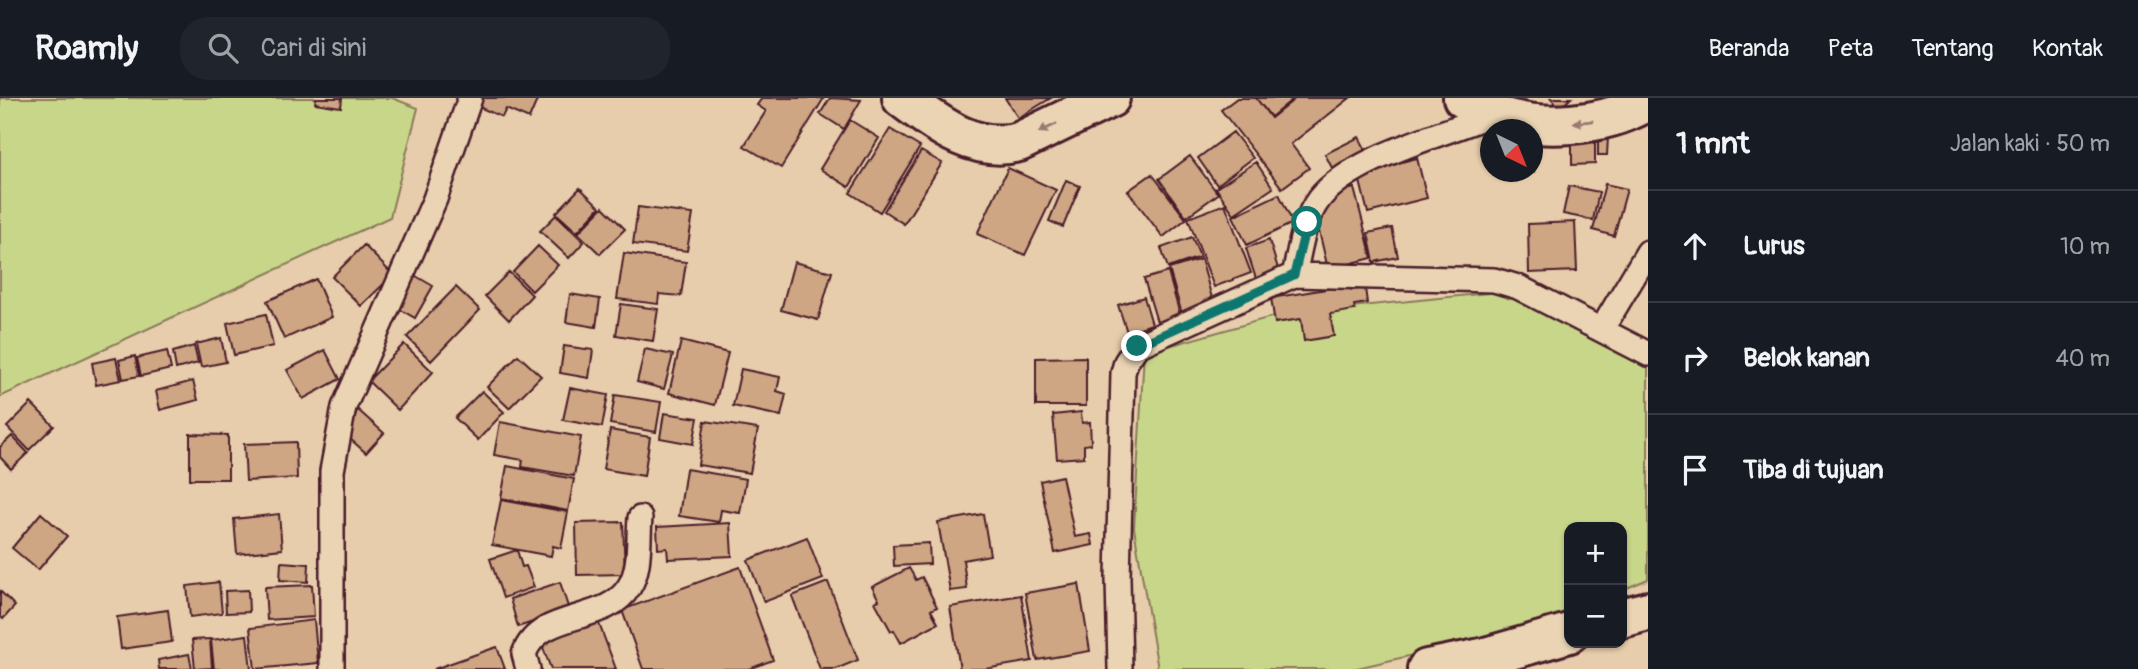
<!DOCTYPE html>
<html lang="id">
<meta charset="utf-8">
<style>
:root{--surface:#171b24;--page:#20242c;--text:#f1f3f6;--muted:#9ea1a6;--line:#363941}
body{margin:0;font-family:Pangolin,sans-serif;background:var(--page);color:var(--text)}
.controls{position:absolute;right:21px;bottom:21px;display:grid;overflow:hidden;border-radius:14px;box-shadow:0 2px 5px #0004}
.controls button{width:63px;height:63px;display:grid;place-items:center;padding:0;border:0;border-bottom:2px solid var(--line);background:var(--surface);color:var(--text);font:35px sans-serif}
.compass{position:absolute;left:1480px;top:21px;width:63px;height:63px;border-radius:50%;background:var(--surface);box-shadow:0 2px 5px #0004;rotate:137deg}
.stop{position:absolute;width:21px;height:21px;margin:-16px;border:5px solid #0f766e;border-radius:50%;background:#fff}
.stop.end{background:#0f766e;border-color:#fff;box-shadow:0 2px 7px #0008}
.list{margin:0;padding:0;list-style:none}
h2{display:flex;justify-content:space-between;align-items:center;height:91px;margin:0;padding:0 28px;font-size:30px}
h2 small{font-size:23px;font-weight:400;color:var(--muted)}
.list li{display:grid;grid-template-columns:46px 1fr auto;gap:21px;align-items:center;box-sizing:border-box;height:112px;padding:0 28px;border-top:2px solid var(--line)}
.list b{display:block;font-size:26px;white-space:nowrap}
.list em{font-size:23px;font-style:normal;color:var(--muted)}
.icon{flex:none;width:38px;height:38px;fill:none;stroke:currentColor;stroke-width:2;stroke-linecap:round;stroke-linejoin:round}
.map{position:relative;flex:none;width:1648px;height:571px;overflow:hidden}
header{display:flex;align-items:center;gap:42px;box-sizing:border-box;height:98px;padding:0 35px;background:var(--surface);border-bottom:2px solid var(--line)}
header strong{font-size:33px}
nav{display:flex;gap:38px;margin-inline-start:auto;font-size:24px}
.search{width:490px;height:63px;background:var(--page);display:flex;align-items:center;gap:18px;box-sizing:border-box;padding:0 24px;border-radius:28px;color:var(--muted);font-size:26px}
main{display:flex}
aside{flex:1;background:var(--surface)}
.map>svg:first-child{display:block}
.green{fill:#c8d68a;stroke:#897a5a;stroke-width:2}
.building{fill:#cea683;stroke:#4a1f2b;stroke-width:2}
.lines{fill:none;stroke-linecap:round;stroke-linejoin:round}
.street-casing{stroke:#4a1f2b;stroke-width:28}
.highway-casing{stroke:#4a1f2b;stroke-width:44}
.street{stroke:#ead4b3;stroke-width:23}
.highway{stroke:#ead4b3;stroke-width:38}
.oneway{fill:#9a7a6f}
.route{stroke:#0f766e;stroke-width:9}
</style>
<header>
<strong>Roamly</strong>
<div class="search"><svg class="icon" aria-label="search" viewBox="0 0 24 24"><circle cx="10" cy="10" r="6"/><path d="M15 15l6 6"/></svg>Cari di sini</div>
<nav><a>Beranda</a><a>Peta</a><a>Tentang</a><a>Kontak</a></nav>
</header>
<main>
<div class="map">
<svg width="1648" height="571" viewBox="0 0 1648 571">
<rect width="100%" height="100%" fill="#e7cdab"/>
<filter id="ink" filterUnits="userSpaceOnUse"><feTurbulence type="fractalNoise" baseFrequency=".0143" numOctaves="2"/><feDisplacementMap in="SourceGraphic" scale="14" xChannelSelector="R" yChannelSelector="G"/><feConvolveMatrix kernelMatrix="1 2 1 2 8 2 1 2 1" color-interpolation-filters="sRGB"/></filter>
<g filter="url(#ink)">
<!-- green -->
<path class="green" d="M0,0H392L418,10L390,119L0,299Z
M1508,193L1648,265V481L1622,492V429H1569V513L1529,530L1353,571H1158L1134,430L1144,255L1282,216Z"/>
<!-- building -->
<path class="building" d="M316,0H342L341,9L315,5Z
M477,0H538L529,21L506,11L502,19L474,7Z
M762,0H824L781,70L744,48L766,13L757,7Z
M830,0L861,2L844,31L820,16Z
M1005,0H1051L1018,20Z
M1237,0H1256L1271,20L1296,0H1350L1291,46L1309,70L1282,90L1221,12Z
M1256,0H1294L1271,19Z
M1551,0H1571L1560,10Z
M850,22L879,40L849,89L820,71Z
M890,31L920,49L880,114L850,95Z
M1233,34L1253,60L1217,87L1198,60Z
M1359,39L1368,56L1334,74L1325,56Z
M1598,39H1608L1607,57H1598Z
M1595,40V66L1572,67V41Z
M1532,45L1540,47L1534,74H1532Z
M921,53L942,65L904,126L884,113Z
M1190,58L1218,96L1186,119L1159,81Z
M1417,60L1427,100L1368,115L1358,75Z
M1256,64L1273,90L1234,116L1216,90Z
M1008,70L1056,92L1025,157L977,136Z
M1152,76L1186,121L1163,139L1128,93Z
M1066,82L1080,88L1063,129L1049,123Z
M1605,86L1627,91L1614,138L1593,132Z
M1569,88L1599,94L1593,122L1563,116Z
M580,90L600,109L577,134L556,115Z
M1354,90L1372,160L1328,171L1314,112L1327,109L1324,98Z
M1279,96L1293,125L1247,147L1233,118Z
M1225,106L1251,175L1214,189L1188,120Z
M603,109L625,131L600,156L578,135Z
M638,109L693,116L687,153L633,146Z
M556,117L584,144L569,160L540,133Z
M1575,124L1577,173L1529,175L1528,126Z
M1392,130L1398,159L1374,164L1368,135Z
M1192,139L1200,159L1168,170L1161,150Z
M1269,142L1281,180L1258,187L1246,150Z
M364,147L393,177L361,208L332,179Z
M538,148L558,167L532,193L513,174Z
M624,155L686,164L681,198L659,196L658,206L617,201Z
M1201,161L1214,207L1182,216L1169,171Z
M794,164L832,174L818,222L781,212Z
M409,174L433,188L415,220L391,206Z
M509,174L532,197L509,222L485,198Z
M1168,174L1180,217L1157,224L1144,181Z
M316,181L332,219L284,241L267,203Z
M1351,187L1352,192L1365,190L1367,205L1354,207L1355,212L1330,216L1334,238L1304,243L1301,221L1275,225L1271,200Z
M456,189L480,212L431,263L407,239Z
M570,196L600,201L596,229L566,224Z
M1144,199L1152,226L1127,234L1118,207Z
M621,206L658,211L653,243L616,237Z
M266,216L273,248L234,257L227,225Z
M221,240L226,264L201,269L196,246Z
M681,243L728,255L715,307L669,295Z
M404,246L433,274L398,312L368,283Z
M194,248L198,265L176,271L173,254Z
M564,248L593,252L589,280L560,275Z
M645,251L673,257L664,291L637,284Z
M325,252L340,281L303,301L287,272Z
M167,253L171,271L141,278L137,260Z
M518,257L541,278L509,310L487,289Z
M135,258L139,278L123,281L119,262Z
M1086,259V308H1036V260Z
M116,260L121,282L96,287L92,265Z
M741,271L780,279L777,293L786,296L781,318L733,308Z
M193,283L198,302L160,312L156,293Z
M570,290L608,297L602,329L563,322Z
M482,293L504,314L478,342L455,320Z
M615,297L661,304L656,334L610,326Z
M31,305L54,328L29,352L7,329Z
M358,312L384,335L366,355L340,332Z
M1081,314L1082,325L1090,324L1091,346L1084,347V359L1057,361L1053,317Z
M664,315L698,320L693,346L660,340Z
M705,323L758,331L750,375L698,367Z
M500,324L581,339L574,378L522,369L523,362L494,357Z
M610,332L650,339L644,378L603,371Z
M190,336L228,337V381H190Z
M12,338L28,355L11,371L0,359V349Z
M296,344L297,380L246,383L244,346Z
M507,368L574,381L568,413L501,400Z
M686,371L746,381L740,415L721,412L719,424L679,418Z
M1062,378L1075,439L1091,436L1093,447L1055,455L1040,383Z
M501,402L568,414L561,450L553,448L551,458L492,447Z
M41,415L67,438L38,472L12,450Z
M279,416L282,451L237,456L234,421Z
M983,416L990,457L963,462L967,491L950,493L938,424Z
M623,424L625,476L577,477L576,425Z
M730,425L732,458L668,461L667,450L658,451L657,429Z
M807,439L823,481L764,504L748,462Z
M929,445L930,466L894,468L893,447Z
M517,452L522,469L526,468L534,489L503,500L490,461Z
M281,464L309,466L308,484L280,482Z
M740,469L773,562L749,571H643L622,512Z
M909,470L916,482L922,479L937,509L931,512L938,525L901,545L894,532L891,533L875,504L879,502L872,489Z
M219,484L222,515L190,519L187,488Z
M560,484L569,512L518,529L510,501Z
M828,484L858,562L836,571H820L792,498Z
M1079,486L1090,553L1037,562L1025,495Z
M312,487L314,519L267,522L265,489Z
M248,492L249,514L226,515L225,493Z
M0,493L15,508L3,521L0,518Z
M1021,497L1032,563L985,571H960L950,509Z
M168,512L172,544L121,551L117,519Z
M314,522L318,565L255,571L250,530Z
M598,523L616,571H551L541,544Z
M247,537L251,571H214L211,542Z
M210,541L212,570L195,571L192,542Z
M497,549L505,571H434L491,551Z
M189,556L192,571H159L158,562Z"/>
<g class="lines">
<!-- street casing -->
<g class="street-casing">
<path id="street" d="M1294,177L1494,182L1518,189L1648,256
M1602,231L1648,154
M332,571V373L344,309L435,101L470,0
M528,571L524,556C540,511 606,527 629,489C641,471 638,441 640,420
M1120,571L1118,480L1123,275L1126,264L1137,248L1294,177C1300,152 1303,122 1319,101C1352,59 1443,37 1493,16"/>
</g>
<!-- highway casing -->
<g class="highway-casing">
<path id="highway" d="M902,0C936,25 974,56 1019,44L1110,0
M1463,0C1472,5 1482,12 1492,16C1539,34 1605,29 1648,3
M1622,520L1648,513
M1427,571L1486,559L1569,535"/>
</g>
<!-- street -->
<use href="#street" class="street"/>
<!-- highway -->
<use href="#highway" class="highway"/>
</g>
<!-- one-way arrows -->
<defs><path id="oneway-solid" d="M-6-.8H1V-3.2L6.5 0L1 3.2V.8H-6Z" transform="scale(1.75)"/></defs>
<g class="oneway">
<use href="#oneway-solid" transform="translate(1583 24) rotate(174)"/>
<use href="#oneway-solid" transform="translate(1048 30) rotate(154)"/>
</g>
</g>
<g class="lines" filter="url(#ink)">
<!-- route -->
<path class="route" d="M1137,248L1294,177L1307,124"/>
</g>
</svg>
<div class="controls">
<button>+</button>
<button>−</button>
</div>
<svg class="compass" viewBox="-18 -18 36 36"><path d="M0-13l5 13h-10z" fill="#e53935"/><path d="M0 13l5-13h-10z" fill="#9ea1a6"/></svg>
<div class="stop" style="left:1307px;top:124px"></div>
<div class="stop end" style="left:1137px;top:248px"></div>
</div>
<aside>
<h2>1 mnt<small>Jalan kaki · 50 m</small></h2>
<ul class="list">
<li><svg class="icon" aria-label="ahead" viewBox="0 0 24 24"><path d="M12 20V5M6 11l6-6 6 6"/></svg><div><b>Lurus</b></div><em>10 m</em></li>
<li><svg class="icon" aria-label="right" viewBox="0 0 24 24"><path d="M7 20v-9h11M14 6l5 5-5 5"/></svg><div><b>Belok kanan</b></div><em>40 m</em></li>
<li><svg class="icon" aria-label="arrive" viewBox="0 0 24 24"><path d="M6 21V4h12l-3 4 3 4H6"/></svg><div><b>Tiba di tujuan</b></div></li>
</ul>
</aside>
</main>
